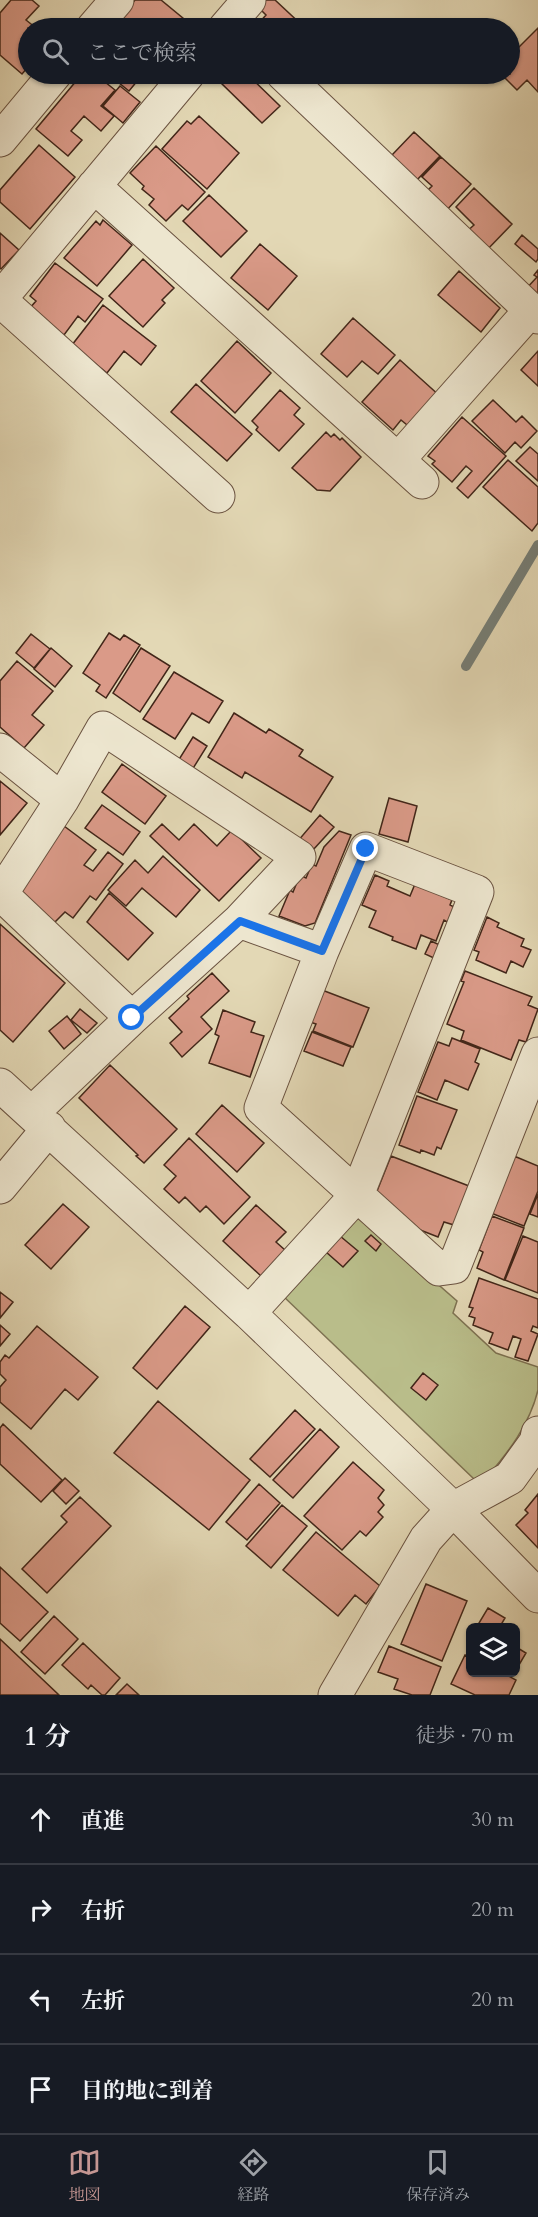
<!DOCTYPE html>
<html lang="ja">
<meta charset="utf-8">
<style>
:root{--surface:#171b24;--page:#242831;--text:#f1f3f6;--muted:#9ea1a6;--line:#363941;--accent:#c59692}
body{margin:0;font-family:Cardo,"Noto Serif JP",serif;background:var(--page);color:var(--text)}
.controls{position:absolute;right:18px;bottom:18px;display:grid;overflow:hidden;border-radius:9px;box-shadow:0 2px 4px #0004}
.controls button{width:54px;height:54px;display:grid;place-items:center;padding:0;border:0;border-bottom:2px solid var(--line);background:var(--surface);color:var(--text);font:30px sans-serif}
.stop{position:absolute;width:18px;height:18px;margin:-14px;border:4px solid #1a73e8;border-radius:50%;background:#fff}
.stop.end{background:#1a73e8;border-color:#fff;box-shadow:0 2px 6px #0008}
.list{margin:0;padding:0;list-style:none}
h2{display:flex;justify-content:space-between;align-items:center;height:78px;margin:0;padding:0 24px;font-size:26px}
h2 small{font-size:20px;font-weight:400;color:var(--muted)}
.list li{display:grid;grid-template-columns:39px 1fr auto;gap:18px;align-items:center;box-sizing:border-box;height:90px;padding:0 24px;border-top:2px solid var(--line)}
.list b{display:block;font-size:22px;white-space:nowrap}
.list em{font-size:20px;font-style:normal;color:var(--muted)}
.icon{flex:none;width:33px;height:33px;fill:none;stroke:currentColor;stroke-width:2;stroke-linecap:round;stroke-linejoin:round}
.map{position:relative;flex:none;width:538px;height:1695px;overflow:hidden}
.search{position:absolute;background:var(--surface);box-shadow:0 2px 4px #0004;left:18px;right:18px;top:18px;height:66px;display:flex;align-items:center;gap:15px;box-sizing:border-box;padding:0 21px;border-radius:33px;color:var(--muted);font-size:22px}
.sheet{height:438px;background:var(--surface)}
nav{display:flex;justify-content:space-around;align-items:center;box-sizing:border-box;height:84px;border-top:2px solid var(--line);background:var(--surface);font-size:16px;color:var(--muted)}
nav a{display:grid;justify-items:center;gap:3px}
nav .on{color:var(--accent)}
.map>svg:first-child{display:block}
.green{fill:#b9bd8a;stroke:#7e7252;stroke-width:1.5}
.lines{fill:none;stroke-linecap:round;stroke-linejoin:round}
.stream{stroke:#757e77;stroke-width:10}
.building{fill:#da9a88;stroke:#422619;stroke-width:1.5}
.minor-casing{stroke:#6a5240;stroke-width:35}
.minor{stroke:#ede6cf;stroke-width:33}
.route{stroke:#1a73e8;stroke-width:8}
</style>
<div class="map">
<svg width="538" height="1695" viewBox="0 0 538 1695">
<rect width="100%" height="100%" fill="#e3d8b5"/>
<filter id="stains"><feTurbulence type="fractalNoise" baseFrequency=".00333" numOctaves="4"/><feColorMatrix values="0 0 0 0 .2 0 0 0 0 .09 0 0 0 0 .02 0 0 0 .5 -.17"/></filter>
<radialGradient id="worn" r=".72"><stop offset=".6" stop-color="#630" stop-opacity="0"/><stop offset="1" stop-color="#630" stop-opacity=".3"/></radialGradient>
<!-- green -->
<path class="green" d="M355,1216L401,1252L457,1301L453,1313L496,1353L538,1367C538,1375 538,1383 538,1390C530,1424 508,1453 486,1478L474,1479L282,1295Z"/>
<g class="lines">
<!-- stream -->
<path class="stream" d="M466,666L538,545"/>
</g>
<!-- building -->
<path class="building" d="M11,0H32L39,6L26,20L36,28H28V67L22,74L0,55V13Z
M135,0H161L195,28H130L119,20Z
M266,0H275L305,28H262L258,24L266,15L259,8Z
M538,28V92L527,80L517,90L501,74H510V56Z
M82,74H95L115,90L101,106L114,116L101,131L84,116L71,131L82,140L68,156L36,129Z
M108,74H143L129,91Z
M227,74H247L280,106L262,123L219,81Z
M120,86L140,102L123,123L103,106Z
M199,116L239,153L207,189L162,149L187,121L191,124Z
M414,132L440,156L414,183L392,155Z
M39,145L75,177L30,229L0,202V190Z
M156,146L205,192L188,210L182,205L166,221L149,205L154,199L142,189L144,186L130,173Z
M441,157L471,184L445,212L425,193L432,186L422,177Z
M474,188L512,224L485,252L465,233L474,225L456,207Z
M209,195L247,231L221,257L183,221Z
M103,220L132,245L97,286L64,258L96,221L100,225Z
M0,233L19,250L1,269L0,268Z
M522,235L538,249V259L536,262L515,244Z
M260,244L297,276L268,310L231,278Z
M143,259L174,288L162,300L165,303L143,327L109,296Z
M55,263L103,299L85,322L78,316L64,335L29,309L36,301L30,296Z
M538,270V300L526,289L537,277L534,275Z
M459,271L500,308L481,332L438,295Z
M103,305L156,346L141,365L124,351L107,373L72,345Z
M353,318L395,355L378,374L362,361L347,377L321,354Z
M237,341L271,373L235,413L201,381Z
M538,351V386L521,370Z
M400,360L441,397L412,429L401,420L393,430L362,402Z
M196,384L252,434L227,461L171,412Z
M280,390L300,408L294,415L304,424L279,451L256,430L258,427L252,421Z
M493,400L516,422L522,416L537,431L521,448L515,442L505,453L472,421Z
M462,417L506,456L468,498L457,488L472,471L466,466L452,482L432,464L435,461L428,456Z
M326,432L331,437L334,434L340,440L342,438L361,457L330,491L317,490L292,468Z
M530,447L538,454V481L516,461Z
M508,460L538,487V523L532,531L483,487Z
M109,633L120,640L124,635L140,645L106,698L96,691L100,685L83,673Z
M31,634L50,649L34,668L16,653Z
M51,648L72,666L55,687L34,669Z
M141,648L170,666L140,712L113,693Z
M17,661L53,691L32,715L44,725L24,748L0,727V681Z
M174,672L223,701L209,723L192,713L175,739L143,719Z
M234,713L266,733L269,729L303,750L299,756L333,777L311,812L245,772L242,778L208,757Z
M193,737L207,746L192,770L178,761Z
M122,764L166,796L145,824L102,792Z
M0,781L27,803L0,835Z
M389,798L417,806L408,842L379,834Z
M102,805L140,832L123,855L85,828Z
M320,815L334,827L312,851L297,842Z
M60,823L96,850L84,865L93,871L108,852L123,864L96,900L90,896L73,918L65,912L53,924L20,898V883Z
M162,824L179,840L194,824L217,846L232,830L261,858L219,901L150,836Z
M339,831L351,835L315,923L305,926L279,916L290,890L293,892L300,875L306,878L312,864L316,866L324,847Z
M163,856L200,890L176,917L142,888L126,906L108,890L135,860L148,873Z
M375,875L389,881L387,886L410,896L415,884L452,900L450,905L456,908L449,923L444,920L436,941L421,935L416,949L392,940L393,937L369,927L376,911L362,905Z
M109,893L153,933L128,960L87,922Z
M487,917L499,923L497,927L524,939L521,946L531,950L523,967L511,961L506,973L476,960L479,952L474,950Z
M0,924L65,983L13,1042L0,1030Z
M431,941L442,946L436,959L425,954Z
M465,971L532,997L528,1005L538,1009L526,1042L519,1040L511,1060L461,1040L464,1031L447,1024L464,982L461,981Z
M212,973L229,991L201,1017L212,1029L182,1057L170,1043L182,1032L169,1018L189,999L187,996Z
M322,990L369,1008L353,1047L313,1031L316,1024L310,1022Z
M80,1009L97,1023L87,1033L71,1020Z
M223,1010L255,1022L251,1032L264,1036L250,1077L209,1063L219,1036L215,1034Z
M67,1016L81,1034L64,1049L49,1031Z
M312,1032L351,1047L343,1066L304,1051Z
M452,1038L480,1049L475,1062L479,1064L468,1090L445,1080L437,1100L418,1092L438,1042L449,1046Z
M110,1065L177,1129L144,1163L136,1156L138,1155L79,1098Z
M417,1096L457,1110L441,1149L437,1147L434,1155L421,1150L420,1153L399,1145Z
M222,1105L264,1143L237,1172L196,1134Z
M189,1138L250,1197L224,1224L206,1206L200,1212L185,1197L179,1203L164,1189L176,1176L164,1165Z
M391,1156L469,1186L454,1225L444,1222L438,1237L405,1224L375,1196Z
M514,1156L538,1166V1191L524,1226L491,1213Z
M538,1194V1217L530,1214Z
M63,1204L89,1227L51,1269L25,1245Z
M256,1205L286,1232L276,1242L285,1250L261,1276L223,1241Z
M492,1216L524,1228L504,1280L477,1268L483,1252L479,1250Z
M371,1235L381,1244L376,1251L365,1241Z
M340,1236L358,1251L343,1267L326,1252Z
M523,1236L538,1242V1293L505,1280Z
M479,1278L538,1299V1328L533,1326L531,1331L538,1334L528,1361L515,1357L521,1339L513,1336L508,1350L489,1343L493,1333L473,1325L475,1318L469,1316L473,1308L469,1307Z
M0,1292L13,1302L0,1318Z
M185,1306L210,1327L157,1389L133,1368Z
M0,1325L10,1334L0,1346Z
M37,1326L98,1377L78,1400L65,1389L31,1429L0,1402V1387L6,1380L0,1374V1362L5,1355L9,1358Z
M423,1373L438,1385L426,1400L411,1388Z
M158,1401L250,1480L209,1530L114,1453Z
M295,1410L315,1429L270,1477L250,1459Z
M3,1424L62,1480L41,1502L0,1464V1428Z
M320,1429L339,1447L293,1498L273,1480Z
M353,1462L384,1490L378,1498L384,1505L378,1512L383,1517L366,1536L360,1531L342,1550L304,1516Z
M65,1478L79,1491L66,1504L53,1491Z
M259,1484L280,1503L247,1540L226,1522Z
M538,1494V1548L516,1525L528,1513L525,1510Z
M80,1497L111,1526L47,1593L22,1569L67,1522L61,1516Z
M282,1505L307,1526L271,1568L246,1546Z
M316,1532L380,1586L366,1604L355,1595L338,1616L283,1570Z
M0,1567L48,1612L20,1641L0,1623Z
M426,1584L467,1601L442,1661L401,1644Z
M488,1608L505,1618L502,1623L510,1628H476Z
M54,1616L78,1639L45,1674L21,1652Z
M0,1639L59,1695H0Z
M83,1643L120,1678L105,1695H102L91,1685L88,1689L62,1665Z
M389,1646L441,1667L430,1695H412L394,1689L398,1679L378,1672Z
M516,1647L526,1653L516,1670Z
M465,1655L470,1658V1672H501L516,1680L509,1695H475L451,1684Z
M127,1684L139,1695H116Z"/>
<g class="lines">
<!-- minor casing -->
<g class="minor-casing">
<path id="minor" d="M93,28L117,0
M225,28L249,0
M283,74L538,317
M0,140L55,74
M94,186L422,482
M0,299L188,74
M0,300L218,496
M398,460L531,310
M0,750L62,800
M239,921L322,951
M0,1085L249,1313L453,1509L538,1596
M32,1113L132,1018L239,921L299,857L103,728L62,800L1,894L132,1018
M0,1187L49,1128
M249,1313L357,1195L477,892L366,849L322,951L261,1108L439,1269L454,1267L538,1054
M335,1695L426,1539L453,1509L510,1478L536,1442L538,1433"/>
</g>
<!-- minor -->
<use href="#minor" class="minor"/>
</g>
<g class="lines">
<!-- route -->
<path class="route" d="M132,1018L240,921L322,951L366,849"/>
</g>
<rect width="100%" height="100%" filter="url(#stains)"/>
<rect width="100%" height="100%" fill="url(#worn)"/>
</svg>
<div class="controls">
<button><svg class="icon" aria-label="layers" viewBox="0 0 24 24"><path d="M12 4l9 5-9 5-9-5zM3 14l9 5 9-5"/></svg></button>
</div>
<div class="stop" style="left:132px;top:1018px"></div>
<div class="stop end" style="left:366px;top:849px"></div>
<div class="search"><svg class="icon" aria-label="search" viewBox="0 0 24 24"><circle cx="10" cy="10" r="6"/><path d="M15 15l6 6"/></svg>ここで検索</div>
</div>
<section class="sheet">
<h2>1 分<small>徒歩 · 70 m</small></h2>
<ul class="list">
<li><svg class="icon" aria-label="ahead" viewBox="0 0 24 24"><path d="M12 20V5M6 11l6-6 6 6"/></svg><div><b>直進</b></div><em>30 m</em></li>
<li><svg class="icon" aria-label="right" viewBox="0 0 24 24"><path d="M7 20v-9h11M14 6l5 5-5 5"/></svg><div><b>右折</b></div><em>20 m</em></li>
<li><svg class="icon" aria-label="left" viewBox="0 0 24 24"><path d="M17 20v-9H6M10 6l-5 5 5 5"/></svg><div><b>左折</b></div><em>20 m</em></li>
<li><svg class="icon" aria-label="arrive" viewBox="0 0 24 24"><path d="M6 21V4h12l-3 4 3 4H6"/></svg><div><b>目的地に到着</b></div></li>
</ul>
</section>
<nav>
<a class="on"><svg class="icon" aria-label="map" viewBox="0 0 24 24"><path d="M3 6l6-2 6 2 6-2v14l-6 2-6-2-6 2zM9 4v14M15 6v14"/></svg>地図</a>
<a><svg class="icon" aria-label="directions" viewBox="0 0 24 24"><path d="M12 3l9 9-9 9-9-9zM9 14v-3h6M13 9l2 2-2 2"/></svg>経路</a>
<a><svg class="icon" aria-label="saved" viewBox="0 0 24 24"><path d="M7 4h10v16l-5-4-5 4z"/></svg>保存済み</a>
</nav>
